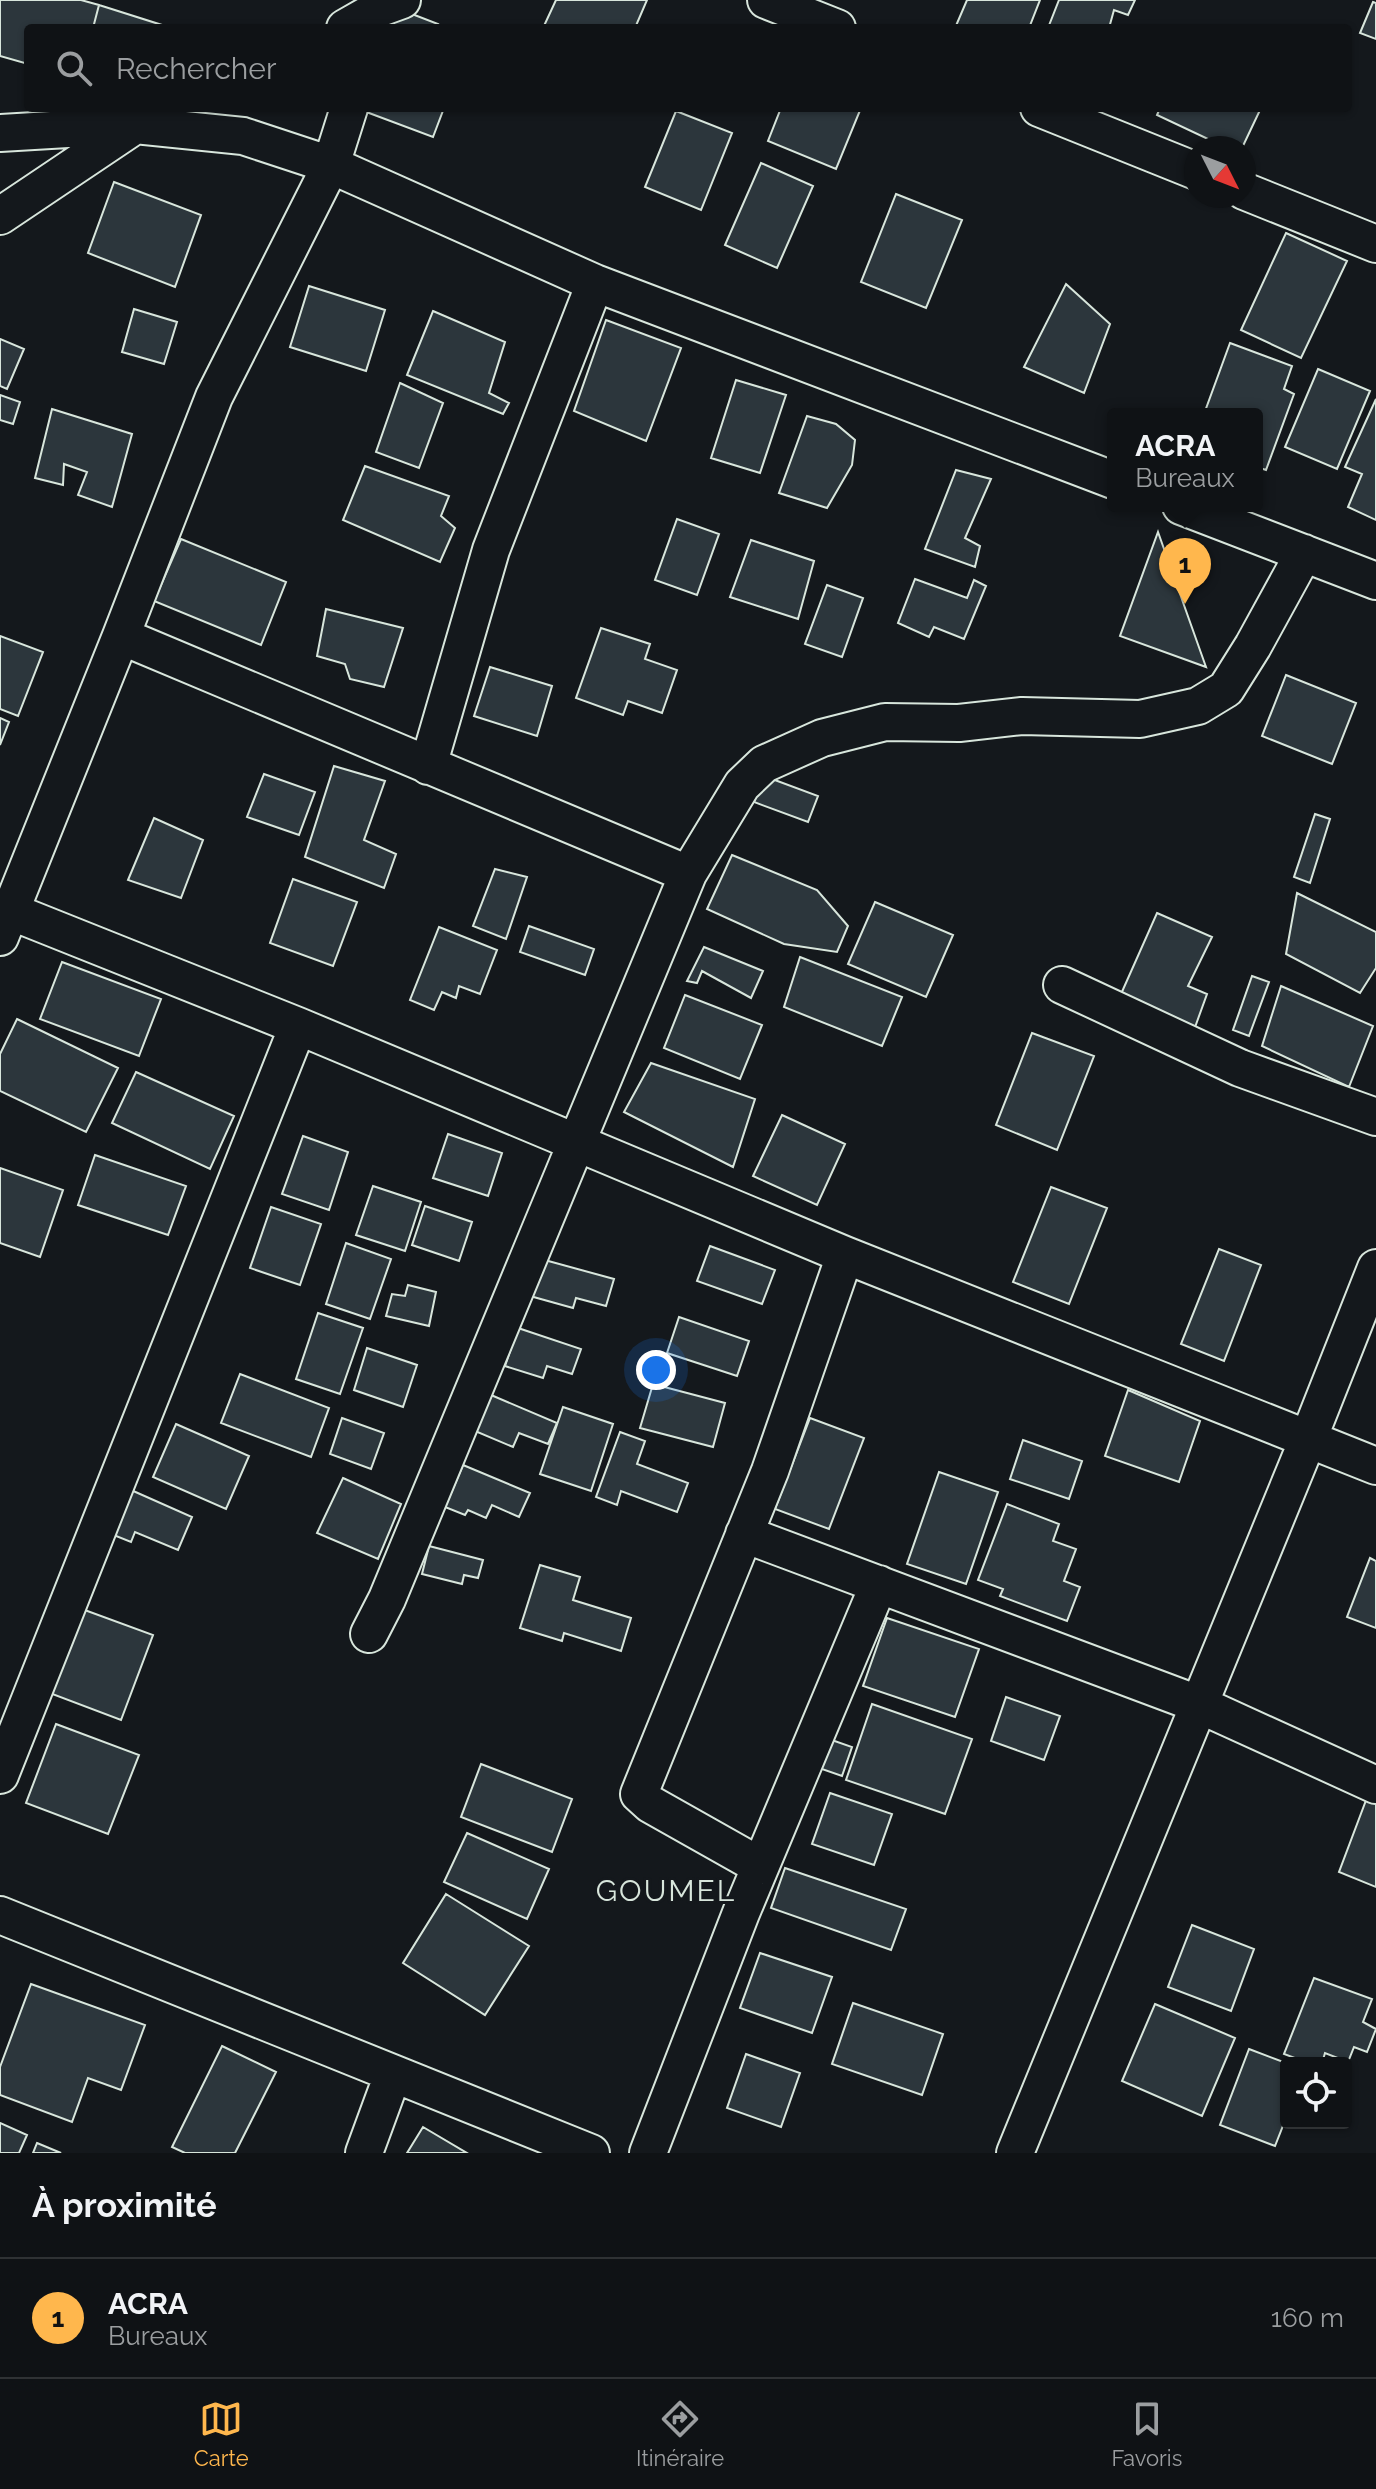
<!DOCTYPE html>
<html lang="fr">
<meta charset="utf-8">
<style>
:root{--surface:#0f1215;--page:#181b1e;--text:#f1f3f6;--muted:#9b9ea0;--line:#2f3234;--accent:#ffb74d}
body{margin:0;font-family:Raleway,sans-serif;background:var(--page);color:var(--text)}
.controls{position:absolute;right:24px;bottom:24px;display:grid;overflow:hidden;border-radius:8px;box-shadow:0 2px 6px #0004}
.controls button{width:72px;height:72px;display:grid;place-items:center;padding:0;border:0;border-bottom:2px solid var(--line);background:var(--surface);color:var(--text);font:40px sans-serif}
.compass{position:absolute;left:1184px;top:136px;width:72px;height:72px;border-radius:50%;background:var(--surface);box-shadow:0 2px 6px #0004;rotate:132deg}
.you{position:absolute;left:656px;top:1370px;width:28px;height:28px;margin:-20px;border:6px solid #fff;border-radius:50%;background:#1a73e8;box-shadow:0 0 0 12px #1a73e833}
.badge{display:grid;place-items:center;width:52px;height:52px;border-radius:50%;background:var(--accent);color:#111;font-size:26px;font-weight:700}
.pin{position:absolute;translate:-50% -66px;filter:drop-shadow(0 2px 4px #0008)}
.pin::after{content:'';position:absolute;top:42px;width:28px;height:24px;background:inherit;clip-path:polygon(0 0,100% 0,50% 100%)}
.popup{position:absolute;left:1107px;top:408px;width:156px;height:104px;box-sizing:border-box;display:grid;place-content:center;border-radius:8px;background:var(--surface);filter:drop-shadow(0 2px 6px #0005);font-size:26px;white-space:nowrap;color:var(--muted)}
.popup b{font-size:30px;color:var(--text)}
.popup::after{content:'';position:absolute;left:50%;top:100%;margin-left:-16px;border:16px solid transparent;border-top-color:var(--surface)}
.list{margin:0;padding:0;list-style:none}
h2{display:flex;justify-content:space-between;align-items:center;height:104px;margin:0;padding:0 32px;font-size:34px}
h2 small{font-size:26px;font-weight:400;color:var(--muted)}
.list li{display:grid;grid-template-columns:52px 1fr auto;gap:24px;align-items:center;box-sizing:border-box;height:120px;padding:0 32px;border-top:2px solid var(--line)}
.list b{display:block;font-size:30px;white-space:nowrap}
.list p{margin:0;font-size:26px;white-space:nowrap;color:var(--muted)}
.list em{font-size:26px;font-style:normal;color:var(--muted)}
.icon{flex:none;width:44px;height:44px;fill:none;stroke:currentColor;stroke-width:2;stroke-linecap:round;stroke-linejoin:round}
.map{position:relative;flex:none;width:1376px;height:2153px;overflow:hidden}
.search{position:absolute;background:var(--surface);box-shadow:0 2px 6px #0004;left:24px;right:24px;top:24px;height:88px;display:flex;align-items:center;gap:20px;box-sizing:border-box;padding:0 28px;border-radius:8px;color:var(--muted);font-size:30px}
.sheet{height:224px;background:var(--surface)}
nav{display:flex;justify-content:space-around;align-items:center;box-sizing:border-box;height:112px;border-top:2px solid var(--line);background:var(--surface);font-size:22px;color:var(--muted)}
nav a{display:grid;justify-items:center;gap:4px}
nav .on{color:var(--accent)}
.map>svg:first-child{display:block}
.building{fill:#2c363c;stroke:#d8e6dc;stroke-width:2}
.lines{fill:none;stroke-linecap:round;stroke-linejoin:round}
.minor-casing{stroke:#d8e6dc;stroke-width:40}
.minor{stroke:#14181c;stroke-width:36}
.labels{text-anchor:middle;stroke-width:6;stroke-linejoin:round;paint-order:stroke}
.neighbourhood-label{font-size:30px;letter-spacing:2px;fill:#d8e6dc;stroke:#14181c}
</style>
<div class="map">
<svg width="1376" height="2153" viewBox="0 0 1376 2153">
<rect width="100%" height="100%" fill="#14181c"/>
<!-- building -->
<path class="building" d="M0,0H81L99,5L93,28H28V64L0,56Z
M556,0H647L635,28H543Z
M967,0H1040L1029,28H955Z
M1059,0H1135L1128,15L1114,10L1109,28H1048Z
M1373,2L1376,3V39L1360,33Z
M99,5L162,25L161,28H93Z
M399,9L438,24L436,28H392Z
M361,108H444L433,137L361,110Z
M781,108H861L836,169L768,141Z
M1160,108H1261L1242,148H1227L1157,115Z
M676,111L732,133L701,210L645,187Z
M761,163L813,186L777,268L725,245Z
M114,182L201,215L175,287L88,253Z
M896,194L962,220L926,308L861,282Z
M1286,233L1347,261L1301,358L1241,330Z
M1066,284L1110,324L1084,393L1024,367Z
M309,286L385,310L366,371L290,347Z
M134,309L177,322L164,364L122,352Z
M433,311L505,342L489,393L509,403L503,414L407,375Z
M606,320L681,348L646,441L574,411Z
M0,339L24,349L7,389L0,386Z
M1230,343L1292,366L1284,389L1294,394L1266,470L1257,467V414H1204Z
M1318,369L1370,391L1337,469L1285,447Z
M736,380L786,395L760,473L711,458Z
M400,383L443,403L419,468L376,452Z
M0,395L20,402L13,424L0,420Z
M1376,399V520L1348,507L1362,474L1345,467Z
M52,409L132,434L112,507L78,495L87,472L64,464L63,485L35,478Z
M807,416L836,424L855,440L852,465L827,508L779,493Z
M365,466L449,496L441,516L455,528L440,562L343,520Z
M956,470L991,479L965,538L980,546L975,567L925,549Z
M677,519L719,534L697,595L655,580Z
M1158,532L1206,667L1120,636Z
M181,539L286,582L261,645L154,601Z
M751,540L814,561L798,619L730,597Z
M915,579L967,598L974,580L986,586L964,639L934,627L929,637L898,623Z
M827,585L863,598L842,657L805,644Z
M326,609L403,628L384,687L350,679L345,664L317,656Z
M601,628L650,644L645,659L677,670L662,713L628,701L623,715L576,698Z
M0,636L43,652L18,716L0,709Z
M490,667L552,686L537,736L474,716Z
M1286,675L1356,703L1332,764L1262,736Z
M0,718L9,722L0,745Z
M334,766L385,781L364,840L396,854L384,888L305,857Z
M264,774L315,792L299,835L247,817Z
M764,776L818,796L808,822L754,802Z
M1315,814L1330,819L1310,883L1294,877Z
M154,818L203,840L181,898L128,880Z
M732,855L817,890L848,926L837,952L784,944L707,909Z
M495,869L527,877L506,939L473,926Z
M293,879L357,902L333,966L270,943Z
M1297,893L1376,932V968L1360,993L1286,954Z
M875,902L953,935L926,997L848,964Z
M1157,913L1212,937L1188,986L1207,994L1194,1030L1117,1003Z
M529,926L594,949L585,975L520,952Z
M439,927L497,950L480,994L459,986L456,998L442,992L434,1010L410,1000Z
M704,947L763,971L751,998L702,971L697,983L687,981Z
M800,957L902,997L882,1046L784,1007Z
M62,962L161,999L139,1056L40,1019Z
M1252,976L1269,982L1249,1036L1233,1030Z
M1281,986L1373,1026L1349,1087L1262,1046Z
M685,995L762,1025L740,1079L664,1048Z
M17,1019L118,1068L86,1132L0,1091V1054Z
M1032,1033L1094,1056L1057,1150L996,1125Z
M651,1063L755,1099L733,1167L624,1112Z
M136,1072L234,1116L210,1169L112,1123Z
M782,1115L845,1144L817,1205L753,1176Z
M448,1134L502,1153L488,1196L433,1178Z
M303,1136L348,1152L329,1210L282,1194Z
M95,1155L186,1186L168,1235L78,1205Z
M0,1168L63,1190L40,1257L0,1243Z
M373,1186L421,1202L405,1251L356,1235Z
M1051,1187L1107,1208L1069,1304L1013,1282Z
M425,1206L472,1222L459,1261L412,1245Z
M271,1207L321,1224L300,1285L250,1268Z
M346,1243L391,1259L370,1319L326,1304Z
M710,1246L775,1270L762,1304L697,1281Z
M1219,1249L1261,1265L1224,1361L1181,1344Z
M541,1259L614,1279L606,1306L576,1298L573,1308L530,1296Z
M408,1285L436,1292L429,1326L386,1316L392,1294L405,1296Z
M318,1313L363,1328L340,1394L296,1379Z
M679,1317L749,1341L737,1376L667,1353Z
M518,1328L581,1349L572,1374L547,1366L543,1378L505,1366Z
M367,1348L417,1365L403,1407L354,1390Z
M240,1374L329,1408L311,1457L221,1423Z
M653,1384L725,1403L713,1447L640,1428Z
M1128,1390L1200,1421L1179,1482L1105,1456Z
M491,1395L557,1423L548,1444L519,1433L513,1447L475,1431Z
M563,1407L613,1424L591,1491L540,1474Z
M342,1418L384,1433L371,1469L330,1454Z
M810,1418L864,1438L829,1529L775,1509Z
M176,1424L249,1456L226,1509L153,1477Z
M620,1432L645,1441L637,1464L688,1483L677,1512L621,1491L617,1505L596,1497Z
M1023,1440L1082,1461L1069,1499L1010,1479Z
M463,1465L530,1493L519,1517L492,1505L486,1518L468,1510L465,1515L445,1507Z
M939,1472L998,1492L966,1584L907,1564Z
M343,1478L401,1504L378,1559L317,1533Z
M131,1490L192,1517L178,1550L135,1532L131,1542L111,1534Z
M1007,1504L1059,1524L1053,1541L1076,1549L1064,1581L1080,1587L1067,1621L1000,1596L1003,1589L978,1580Z
M429,1546L483,1560L478,1578L464,1575L462,1584L422,1574Z
M1370,1558L1376,1561V1628L1347,1617Z
M540,1565L580,1577L573,1600L631,1618L621,1651L564,1633L562,1641L520,1628Z
M71,1605L153,1635L121,1720L39,1689Z
M887,1618L979,1649L955,1717L863,1686Z
M1006,1697L1060,1716L1044,1760L991,1741Z
M872,1704L972,1739L945,1814L846,1780Z
M56,1724L139,1755L108,1834L26,1803Z
M826,1738L852,1747L842,1776L816,1767Z
M481,1764L572,1799L552,1852L461,1817Z
M830,1793L892,1814L874,1865L812,1844Z
M1368,1795L1376,1798V1887L1339,1872Z
M467,1833L549,1869L527,1919L444,1882Z
M785,1868L906,1909L891,1950L771,1908Z
M446,1894L529,1946L485,2015L403,1963Z
M1192,1925L1254,1949L1231,2011L1168,1987Z
M760,1953L832,1977L812,2033L740,2008Z
M1314,1978L1372,1999L1363,2022L1376,2029L1367,2052L1354,2047L1348,2062L1325,2053L1322,2063H1308L1284,2054Z
M31,1984L145,2025L121,2090L88,2078L72,2122L0,2095V2067Z
M853,2003L943,2034L922,2095L832,2064Z
M1155,2004L1235,2038L1202,2116L1122,2081Z
M222,2046L276,2072L235,2153H185L172,2147Z
M1249,2049L1286,2063V2118L1275,2146L1220,2125Z
M746,2054L800,2073L781,2127L727,2108Z
M0,2123L27,2135L19,2153H0Z
M423,2127L467,2153H407Z
M37,2143L61,2153H33Z"/>
<g class="lines">
<!-- minor casing -->
<g class="minor-casing">
<path id="minor" d="M766,0L837,28
M345,28L380,8L402,0
M1039,108L1196,171
M0,133L135,125L243,136L331,165L595,283L1113,480
M1244,191L1376,244
M0,216L134,126
M1181,506L1376,581
M121,636L688,874
M428,766L491,550L595,283
M0,907L298,1026L845,1255L1376,1466
M0,937L121,636L214,397L331,165L349,108
M1062,985L1240,1068L1376,1117
M744,1534L1198,1704L1376,1785
M369,1634L387,1599L688,874L742,785L764,764L822,738L885,722L959,723L1022,716L1140,719L1198,706L1226,689L1253,646L1304,553
M0,1775L298,1026
M760,1866L650,1804L639,1794L770,1471L845,1255
M0,1915L591,2153
M364,2153L393,2074
M648,2153L741,1913L879,1584
M1015,2153L1309,1437L1376,1268"/>
</g>
<!-- minor -->
<use href="#minor" class="minor"/>
</g>
<g class="labels">
<!-- neighbourhood labels -->
<g class="neighbourhood-label">
<text x="666" y="1901">GOUMEL</text>
</g>
</g>
</svg>
<div class="controls">
<button><svg class="icon" aria-label="locate" viewBox="0 0 24 24"><circle cx="12" cy="12" r="6"/><path d="M12 2v4M12 18v4M2 12h4M18 12h4"/></svg></button>
</div>
<svg class="compass" viewBox="-18 -18 36 36"><path d="M0-13l5 13h-10z" fill="#e53935"/><path d="M0 13l5-13h-10z" fill="#9b9ea0"/></svg>
<div class="you"></div>
<div class="pin badge" style="left:1185px;top:604px">1</div>
<div class="popup"><b>ACRA</b>Bureaux</div>
<div class="search"><svg class="icon" aria-label="search" viewBox="0 0 24 24"><circle cx="10" cy="10" r="6"/><path d="M15 15l6 6"/></svg>Rechercher</div>
</div>
<section class="sheet">
<h2>À proximité<small></small></h2>
<ul class="list">
<li><span class="badge">1</span><div><b>ACRA</b><p>Bureaux</p></div><em>160 m</em></li>
</ul>
</section>
<nav>
<a class="on"><svg class="icon" aria-label="map" viewBox="0 0 24 24"><path d="M3 6l6-2 6 2 6-2v14l-6 2-6-2-6 2zM9 4v14M15 6v14"/></svg>Carte</a>
<a><svg class="icon" aria-label="directions" viewBox="0 0 24 24"><path d="M12 3l9 9-9 9-9-9zM9 14v-3h6M13 9l2 2-2 2"/></svg>Itinéraire</a>
<a><svg class="icon" aria-label="saved" viewBox="0 0 24 24"><path d="M7 4h10v16l-5-4-5 4z"/></svg>Favoris</a>
</nav>
